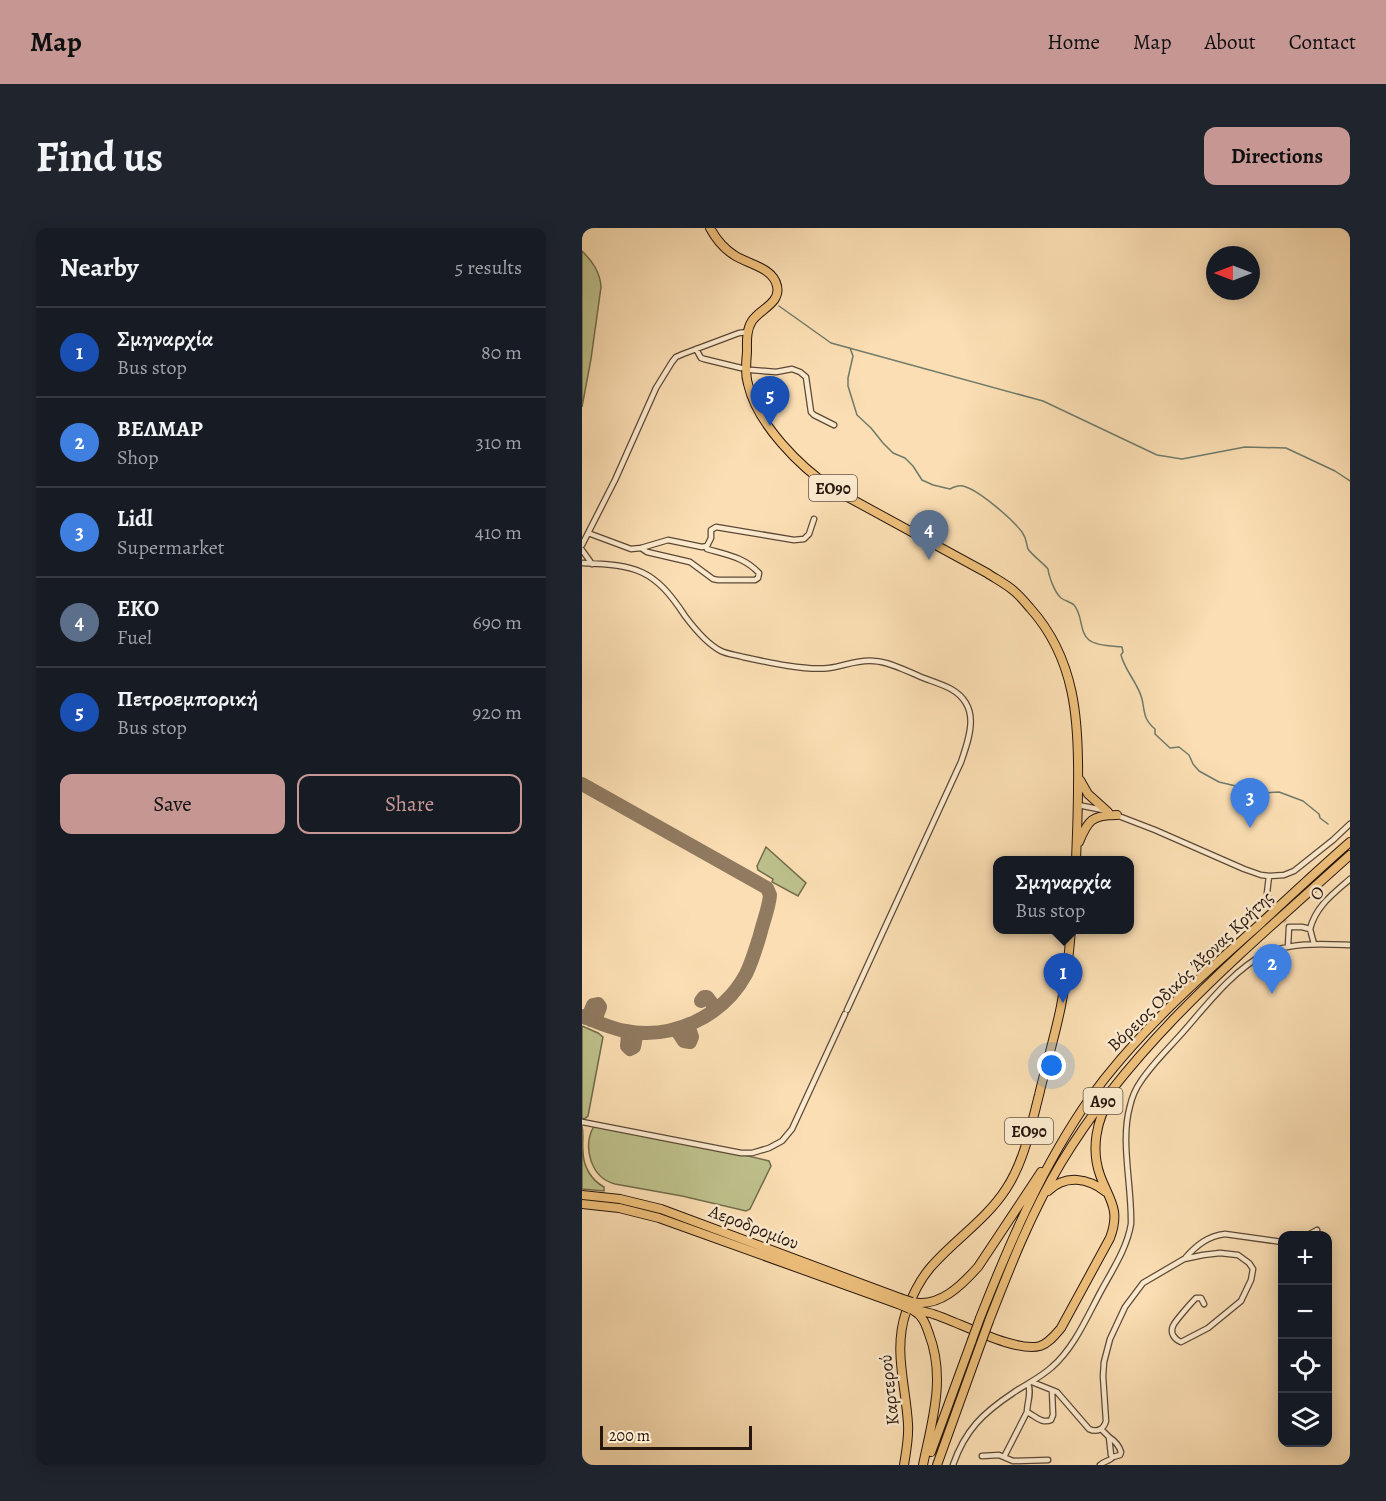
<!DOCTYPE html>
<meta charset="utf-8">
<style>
:root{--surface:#171b24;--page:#20242c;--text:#f1f3f6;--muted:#9ea1a6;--line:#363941;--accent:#c59692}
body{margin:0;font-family:Alegreya,serif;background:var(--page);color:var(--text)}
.controls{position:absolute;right:18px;bottom:18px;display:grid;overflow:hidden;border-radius:12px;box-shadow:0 3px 15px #0003}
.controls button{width:54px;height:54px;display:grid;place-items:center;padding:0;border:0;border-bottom:2px solid var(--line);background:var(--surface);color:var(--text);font:30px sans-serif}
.compass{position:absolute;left:624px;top:18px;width:54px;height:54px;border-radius:50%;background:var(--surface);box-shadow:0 3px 15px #0003;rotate:270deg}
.scale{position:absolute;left:18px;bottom:15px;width:152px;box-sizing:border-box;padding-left:6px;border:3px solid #26160d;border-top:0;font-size:16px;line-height:21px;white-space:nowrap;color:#26160d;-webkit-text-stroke:4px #fceace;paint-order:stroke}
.you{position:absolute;left:470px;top:838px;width:21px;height:21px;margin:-15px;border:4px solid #fff;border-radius:50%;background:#1a73e8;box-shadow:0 0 0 9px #1a73e833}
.badge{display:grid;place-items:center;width:39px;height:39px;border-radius:50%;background:var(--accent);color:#fff;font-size:20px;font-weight:700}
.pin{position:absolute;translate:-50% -50px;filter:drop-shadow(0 2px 3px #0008)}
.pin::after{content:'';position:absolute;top:32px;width:21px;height:18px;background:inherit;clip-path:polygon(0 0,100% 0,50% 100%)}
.popup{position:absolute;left:411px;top:628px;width:141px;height:78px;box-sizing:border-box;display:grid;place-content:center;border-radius:12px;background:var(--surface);filter:drop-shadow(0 2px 4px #0005);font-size:20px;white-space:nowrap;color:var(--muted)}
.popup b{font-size:22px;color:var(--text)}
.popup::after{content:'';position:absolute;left:50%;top:100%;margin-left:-12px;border:12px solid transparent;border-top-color:var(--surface)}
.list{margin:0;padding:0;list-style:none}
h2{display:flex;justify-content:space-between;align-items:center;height:78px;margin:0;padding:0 24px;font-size:26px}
h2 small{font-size:20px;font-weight:400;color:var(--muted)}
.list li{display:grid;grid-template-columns:39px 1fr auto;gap:18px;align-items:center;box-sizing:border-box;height:90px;padding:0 24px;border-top:2px solid var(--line)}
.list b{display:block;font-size:22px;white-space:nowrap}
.list p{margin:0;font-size:20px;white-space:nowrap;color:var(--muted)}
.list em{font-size:20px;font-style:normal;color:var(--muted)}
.actions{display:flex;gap:12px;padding:18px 24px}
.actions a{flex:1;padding:14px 0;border:2px solid var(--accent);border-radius:12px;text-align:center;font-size:21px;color:var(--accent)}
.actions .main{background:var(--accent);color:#111}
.icon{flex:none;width:33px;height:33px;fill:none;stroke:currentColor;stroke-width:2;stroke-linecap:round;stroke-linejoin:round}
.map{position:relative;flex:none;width:768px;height:1237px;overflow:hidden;border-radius:12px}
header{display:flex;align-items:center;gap:36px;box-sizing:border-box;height:84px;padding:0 30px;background:var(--accent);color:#111}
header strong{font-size:28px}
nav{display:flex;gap:33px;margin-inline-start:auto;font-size:21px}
.intro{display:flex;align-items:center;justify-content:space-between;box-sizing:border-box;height:144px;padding:0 36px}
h1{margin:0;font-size:42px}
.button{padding:15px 27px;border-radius:12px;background:var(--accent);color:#111;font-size:21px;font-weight:700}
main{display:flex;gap:36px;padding:0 36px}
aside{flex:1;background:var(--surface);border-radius:12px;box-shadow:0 3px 15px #0003}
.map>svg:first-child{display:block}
.green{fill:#bec18c;stroke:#726c4c;stroke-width:1.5}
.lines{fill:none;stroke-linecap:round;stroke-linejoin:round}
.stream{stroke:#6f7a6a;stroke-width:1.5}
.taxiway{stroke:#907a60;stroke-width:14}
.street-tunnel{stroke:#d0b692;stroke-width:4.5;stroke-dasharray:4.5 2;stroke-linecap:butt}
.street-casing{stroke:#5b4836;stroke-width:7}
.primary-casing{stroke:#26160d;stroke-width:10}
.highway-casing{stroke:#26160d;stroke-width:10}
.street{stroke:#fceace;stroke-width:4.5}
.primary{stroke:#eebf7a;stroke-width:8}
.highway{stroke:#eebf7a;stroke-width:8}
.primary-bridge-casing{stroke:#26160d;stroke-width:10;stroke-linecap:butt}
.highway-bridge-casing{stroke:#26160d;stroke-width:10;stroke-linecap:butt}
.primary-bridge{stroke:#eebf7a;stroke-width:8}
.highway-bridge{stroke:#eebf7a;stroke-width:8}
.labels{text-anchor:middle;stroke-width:5;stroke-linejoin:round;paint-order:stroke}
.shield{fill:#fceace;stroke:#665647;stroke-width:1.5}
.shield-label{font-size:16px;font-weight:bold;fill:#26160d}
.street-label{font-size:18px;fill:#26160d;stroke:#fceace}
</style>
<header>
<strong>Map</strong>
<nav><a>Home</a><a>Map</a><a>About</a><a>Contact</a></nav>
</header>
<div class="intro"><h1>Find us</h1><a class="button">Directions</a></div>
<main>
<aside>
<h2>Nearby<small>5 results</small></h2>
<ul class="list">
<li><span class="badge" style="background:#1a4fb4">1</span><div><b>Σμηναρχία</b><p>Bus stop</p></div><em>80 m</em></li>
<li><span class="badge" style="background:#3f7fe0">2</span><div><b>ΒΕΛΜΑΡ</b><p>Shop</p></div><em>310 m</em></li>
<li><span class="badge" style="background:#3f7fe0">3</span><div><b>Lidl</b><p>Supermarket</p></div><em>410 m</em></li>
<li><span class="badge" style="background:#5c6f8a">4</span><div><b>EKO</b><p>Fuel</p></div><em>690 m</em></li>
<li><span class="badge" style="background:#1a4fb4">5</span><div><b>Πετροεμπορική</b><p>Bus stop</p></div><em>920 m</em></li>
</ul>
<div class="actions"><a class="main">Save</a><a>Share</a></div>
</aside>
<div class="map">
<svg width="768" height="1237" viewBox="0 0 768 1237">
<rect width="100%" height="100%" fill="#fbdeb3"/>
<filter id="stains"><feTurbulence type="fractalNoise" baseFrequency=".00333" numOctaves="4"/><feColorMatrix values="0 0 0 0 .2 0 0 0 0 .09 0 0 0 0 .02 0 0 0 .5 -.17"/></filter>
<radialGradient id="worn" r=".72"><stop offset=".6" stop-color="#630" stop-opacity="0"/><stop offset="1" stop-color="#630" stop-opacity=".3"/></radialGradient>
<!-- green -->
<path class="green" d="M0,23C11,34 18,44 19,59L9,131L0,179Z
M184,619L224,655L216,668L190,654L191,651L176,642L175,638Z
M0,798L16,805L21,809L6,888L2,891L0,890Z
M0,898C2,906 0,914 1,923C1,938 9,952 22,959V963L0,961Z
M12,898L162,927L187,933L189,938L168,981L164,983L100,968L33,956C9,950 0,919 12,898Z"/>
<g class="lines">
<!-- stream -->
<path class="stream" d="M197,78L249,115L461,173L575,227L600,231L663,219L704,220L753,243L768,253
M268,120L271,128L266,150V158L275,187L289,200L301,215L311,225L323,230L331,238L340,252L351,257L368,261C372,259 376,257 381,258C397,262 430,291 440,304C445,311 444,315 446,321C449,326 462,336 466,341C467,349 473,365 479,370C483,373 489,374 492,377C501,387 497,404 507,412C514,418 531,418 540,419L541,424L539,427C543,443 556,455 560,471C563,484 561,491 573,501V506L588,520L597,519L607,527L611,536L617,543L637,554L658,559L669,560L681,565L697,564L721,573L737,586L738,590L746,596"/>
<!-- taxiway -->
<path class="taxiway" d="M0,556L185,660L188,667C187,680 181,694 178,707C174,720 170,734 164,746C141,789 90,812 43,803C28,800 14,794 0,788
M119,773L122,769H125L131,777V783
M4,790L7,787L11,777L16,776L18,779L14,790L9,792
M94,801L102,813L108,814L110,809L107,800L108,796
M45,803L46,806L45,818L48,821L52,819L54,808L56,805"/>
<!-- street-tunnel -->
<path class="street-tunnel" d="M688,676L704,694"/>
<!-- street casing -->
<g class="street-casing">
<path id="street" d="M114,121L119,130L122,131L159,140
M169,142L194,144L210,141L218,144L224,149L229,184L232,187L252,197
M6,305L49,321L59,320L86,312L120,319L125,318L129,310V302L134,299L212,312L222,311L227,306L232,291
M0,317L33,252L74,160L90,134L94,129L101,126L157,105L166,104
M59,320L65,324L108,334L131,351L136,352H173L176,350L177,345C162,329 145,327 125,321L124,318
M0,322L10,336
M0,335C55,337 72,341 103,388C112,400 125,416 139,423C145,426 154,427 161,429C184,434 224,443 247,440C262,438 277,431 292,433C308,434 325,443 339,449C349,453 360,456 369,461C399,478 388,508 379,534L265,782
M496,577L521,582
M534,587L573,602L662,641L679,647L687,648L702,647L712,643L751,612L768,596
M687,648L685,665L688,676
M728,701C734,678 751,666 768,651
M728,701L732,716
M706,718L707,699H720L728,701
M0,894L159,925H170L187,920L200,913L210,901L263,786
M724,1008L735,1002
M604,1029C615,1017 626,1008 643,1006L700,1014
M450,1154L475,1164L507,1201C515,1205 522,1201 524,1193L521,1148L522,1134L528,1111L543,1079L561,1055L602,1031L621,1027L638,1025L656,1027L667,1035L671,1041L669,1052L659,1073L626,1100L599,1114C592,1111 588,1105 591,1098C593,1093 610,1074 614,1070H619L622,1076
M446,1156C450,1164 445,1175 445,1184C453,1188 460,1196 469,1192L471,1187L470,1162
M519,1201L527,1209L529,1227L531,1229L538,1227L539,1224C537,1217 533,1213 527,1209
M400,1228L417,1227L431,1233L466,1232
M422,1229L445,1184
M371,1237C383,1202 401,1185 431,1165C444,1156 458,1150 470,1139C492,1120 505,1089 519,1063C531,1041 545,1020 549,996C550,958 538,913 548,878C550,869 554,860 559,853C571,835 587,820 601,804C623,779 652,741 683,726C710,714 739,716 768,717
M518,1237C522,1233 528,1233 531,1229"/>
</g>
<!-- primary casing -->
<g class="primary-casing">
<path id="primary" d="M128,0C134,11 141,20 152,27C165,36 191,39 195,58C199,75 178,81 170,93C164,102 165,114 165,124C164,135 163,146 166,156C175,196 218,239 251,261L405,345C414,351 424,356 432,363C438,368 443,374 448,380C494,431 497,494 496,558C496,583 495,608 494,632
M498,552L506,566L526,584
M497,614C506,592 510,587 535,587
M0,967L38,971L79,981L318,1070
M0,976L37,980L77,990L316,1076
M322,1237C324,1224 327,1210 326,1196C324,1158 311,1122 324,1084C330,1068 337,1053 348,1040C372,1012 404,992 424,961C442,934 449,898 457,867C464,837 473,808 479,778C484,753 487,727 489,702"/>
</g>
<!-- highway casing -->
<g class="highway-casing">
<path id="highway" d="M466,963C484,946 506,950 524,964
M330,1074C357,1080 379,1058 396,1039L459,944
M328,1081C336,1082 343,1084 351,1086C377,1094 433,1125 458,1118C467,1115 473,1107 479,1100L528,1010C539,981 527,972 518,947C509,922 514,891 529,870
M332,1083C341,1088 344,1097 347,1106C364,1150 350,1193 341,1237
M398,1090C428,1014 461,937 508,870C555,805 617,750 677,697C707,669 737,641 768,614
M407,1093C428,1039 449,985 479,935C553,812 662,723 768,627
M349,1224L390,1112
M355,1237L399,1115"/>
</g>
<!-- street -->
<use href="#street" class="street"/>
<!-- primary -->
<use href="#primary" class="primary"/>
<!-- highway -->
<use href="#highway" class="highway"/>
<!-- primary-bridge casing -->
<g class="primary-bridge-casing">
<path id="primary-bridge" d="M318,1070L330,1074
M316,1076L328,1081"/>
</g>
<!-- highway-bridge casing -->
<g class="highway-bridge-casing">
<path id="highway-bridge" d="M390,1112L398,1090
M399,1115L407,1093"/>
</g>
<!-- primary-bridge -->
<use href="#primary-bridge" class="primary-bridge"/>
<!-- highway-bridge -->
<use href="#highway-bridge" class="highway-bridge"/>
</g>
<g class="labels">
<!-- shield labels -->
<g class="shield">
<rect x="227" y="247" width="48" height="26" rx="4.5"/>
<rect x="501.5" y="860" width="39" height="26" rx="4.5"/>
<rect x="423" y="890" width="48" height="26" rx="4.5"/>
</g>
<g class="shield-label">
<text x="251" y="266">ΕΟ90</text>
<text x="521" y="879">Α90</text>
<text x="447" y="909">ΕΟ90</text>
</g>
<!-- street labels -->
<g class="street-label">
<text transform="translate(735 665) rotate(-47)" y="6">Ο</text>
<text transform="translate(608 743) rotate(-44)" y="6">Βόρειος Οδικός Άξονας Κρήτης</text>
<text transform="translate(172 999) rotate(21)" y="6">Αεροδρομίου</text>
<text transform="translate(307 1162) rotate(-96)" y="6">Καρτερού</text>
</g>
</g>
<rect width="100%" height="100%" filter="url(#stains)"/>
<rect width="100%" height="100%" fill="url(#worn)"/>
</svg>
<div class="controls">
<button>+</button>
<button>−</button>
<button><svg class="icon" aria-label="locate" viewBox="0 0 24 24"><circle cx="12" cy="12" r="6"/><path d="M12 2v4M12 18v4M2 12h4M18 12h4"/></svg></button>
<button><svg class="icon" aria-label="layers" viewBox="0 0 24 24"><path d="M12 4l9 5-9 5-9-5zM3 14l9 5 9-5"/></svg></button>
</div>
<svg class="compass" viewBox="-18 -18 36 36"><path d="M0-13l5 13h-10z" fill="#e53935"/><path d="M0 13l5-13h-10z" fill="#9ea1a6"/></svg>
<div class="scale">200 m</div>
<div class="you"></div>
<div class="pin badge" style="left:481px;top:775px;background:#1a4fb4">1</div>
<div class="popup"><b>Σμηναρχία</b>Bus stop</div>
<div class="pin badge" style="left:690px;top:766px;background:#3f7fe0">2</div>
<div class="pin badge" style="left:668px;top:600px;background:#3f7fe0">3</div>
<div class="pin badge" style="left:347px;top:332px;background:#5c6f8a">4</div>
<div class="pin badge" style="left:188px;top:198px;background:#1a4fb4">5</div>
</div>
</main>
